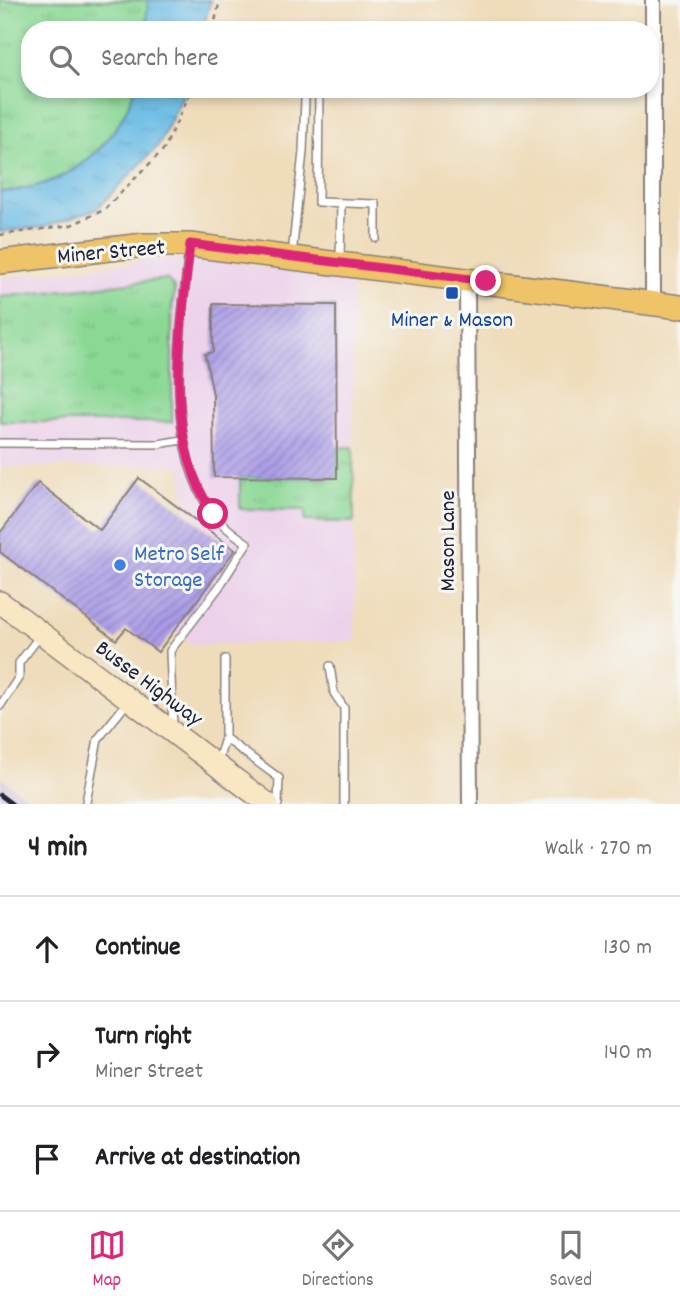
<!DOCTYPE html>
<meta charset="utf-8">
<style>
:root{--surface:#fff;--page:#f6f6f6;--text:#202124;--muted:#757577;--line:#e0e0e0;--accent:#db2777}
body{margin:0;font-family:Dekko,sans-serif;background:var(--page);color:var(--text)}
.stop{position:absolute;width:21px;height:21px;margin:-16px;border:5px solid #db2777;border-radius:50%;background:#fff}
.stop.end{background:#db2777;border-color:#fff;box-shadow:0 2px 7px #0008}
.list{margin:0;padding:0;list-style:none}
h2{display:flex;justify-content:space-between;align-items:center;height:91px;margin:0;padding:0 28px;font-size:30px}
h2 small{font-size:23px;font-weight:400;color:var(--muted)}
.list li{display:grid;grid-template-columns:46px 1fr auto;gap:21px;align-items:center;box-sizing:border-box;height:105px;padding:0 28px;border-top:2px solid var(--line)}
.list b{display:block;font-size:26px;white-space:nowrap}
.list p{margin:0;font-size:23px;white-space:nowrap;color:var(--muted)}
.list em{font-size:23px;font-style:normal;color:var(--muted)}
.icon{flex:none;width:38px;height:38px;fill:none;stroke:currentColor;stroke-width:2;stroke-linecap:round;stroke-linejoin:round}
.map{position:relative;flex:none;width:680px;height:804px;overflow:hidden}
.search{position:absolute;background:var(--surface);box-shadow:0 4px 10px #0003;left:21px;right:21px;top:21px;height:77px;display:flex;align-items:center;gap:18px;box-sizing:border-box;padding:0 24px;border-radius:28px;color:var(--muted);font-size:26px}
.sheet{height:406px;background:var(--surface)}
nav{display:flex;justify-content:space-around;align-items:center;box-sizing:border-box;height:98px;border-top:2px solid var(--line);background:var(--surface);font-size:19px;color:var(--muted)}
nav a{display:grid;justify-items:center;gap:4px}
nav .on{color:var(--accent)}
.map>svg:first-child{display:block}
.built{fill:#ecd1ea}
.railway{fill:#cbbfd5}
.park{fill:url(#park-tufts);stroke:#567d68;stroke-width:2}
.water{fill:url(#water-ripples);stroke:#466f90;stroke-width:2}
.building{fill:url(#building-hatch)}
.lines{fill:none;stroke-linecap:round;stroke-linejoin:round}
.service-casing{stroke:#887f7a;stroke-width:10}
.minor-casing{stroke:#887f7a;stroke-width:18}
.secondary-casing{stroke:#887f7a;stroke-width:24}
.primary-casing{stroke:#887f7a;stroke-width:26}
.path{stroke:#887f7a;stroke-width:2.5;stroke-dasharray:5 5;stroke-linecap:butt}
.service{stroke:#fff;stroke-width:7}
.minor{stroke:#fff;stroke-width:14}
.secondary{stroke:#f9e7c3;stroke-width:21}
.primary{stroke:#efc469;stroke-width:23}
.rail{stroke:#22223b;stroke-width:4.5}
.route{stroke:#db2777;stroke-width:9}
.transit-dot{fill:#1a4fb4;stroke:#f6f6f2;stroke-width:2.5}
.shop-dot{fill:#3f7fe0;stroke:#f6f6f2;stroke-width:2.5}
.labels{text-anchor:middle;stroke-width:6;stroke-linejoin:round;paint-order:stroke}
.street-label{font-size:23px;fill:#22223b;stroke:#f6f6f2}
.transit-label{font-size:23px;fill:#164399;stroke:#f6f6f2}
.shop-label{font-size:23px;fill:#366cbe;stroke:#f6f6f2;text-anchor:start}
</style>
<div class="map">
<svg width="680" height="804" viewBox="0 0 680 804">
<defs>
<pattern id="park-tufts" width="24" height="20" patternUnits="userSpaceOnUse" patternTransform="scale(1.75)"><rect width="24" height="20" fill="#8bd895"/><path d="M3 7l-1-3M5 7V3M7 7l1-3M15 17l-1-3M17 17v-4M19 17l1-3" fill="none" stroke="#78b981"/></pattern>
<pattern id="water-ripples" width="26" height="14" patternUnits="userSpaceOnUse" patternTransform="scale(1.75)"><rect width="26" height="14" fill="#6abce5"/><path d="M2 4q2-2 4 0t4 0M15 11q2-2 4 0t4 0" fill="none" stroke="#5ca1c5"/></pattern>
<pattern id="building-hatch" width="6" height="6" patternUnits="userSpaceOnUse" patternTransform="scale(1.75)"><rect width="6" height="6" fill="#aa9be7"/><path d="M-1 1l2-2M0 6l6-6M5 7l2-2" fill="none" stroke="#8a7ebc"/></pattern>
</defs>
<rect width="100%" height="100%" fill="#f6f6f2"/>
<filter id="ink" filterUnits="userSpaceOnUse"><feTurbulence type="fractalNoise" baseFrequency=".0143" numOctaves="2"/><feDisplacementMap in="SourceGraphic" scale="14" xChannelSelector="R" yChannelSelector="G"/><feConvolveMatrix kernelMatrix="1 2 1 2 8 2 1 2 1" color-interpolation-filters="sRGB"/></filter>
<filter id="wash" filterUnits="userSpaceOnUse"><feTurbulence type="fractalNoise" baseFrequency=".00686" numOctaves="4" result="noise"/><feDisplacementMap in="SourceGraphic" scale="28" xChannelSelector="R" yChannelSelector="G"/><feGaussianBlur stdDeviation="1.57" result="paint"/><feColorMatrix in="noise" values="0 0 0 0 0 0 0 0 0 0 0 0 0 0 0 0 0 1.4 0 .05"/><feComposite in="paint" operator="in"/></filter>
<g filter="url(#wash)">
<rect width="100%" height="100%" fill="#efdcba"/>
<!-- built -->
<path class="built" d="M173,258L216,261L352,279L355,641L192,645L173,632L235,550L186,508L181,466L0,467V278Z"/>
<!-- railway -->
<path class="railway" d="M0,777L36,804H0Z"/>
<!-- park -->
<path class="park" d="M0,0H148L146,30H30V89H135C114,152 65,188 0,192Z
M167,279L175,289L172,307V422H0V297Z
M353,447L354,522L305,521V510L240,509V477L336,478L337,448Z"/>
<!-- water -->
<path class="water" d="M148,0H211L202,30H146Z
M135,89H186L159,145L97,209L43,227L0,232V192C65,188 113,152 135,89Z"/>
<g id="blocks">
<!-- building -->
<path class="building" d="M213,304L336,305L337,478L214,477L213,395L205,354L213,352Z
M139,478L235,550L158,652L126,628L116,640L0,552V533L38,483L100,530Z"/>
</g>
</g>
<g filter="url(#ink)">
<use href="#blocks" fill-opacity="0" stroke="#887f7a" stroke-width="2"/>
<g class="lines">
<!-- service casing -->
<g class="service-casing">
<path id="service" d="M319,89L318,202L376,204V238
M292,255L303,152L305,99
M340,261L341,203
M0,443L158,444L182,440
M330,666L334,693L344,708V804
M0,706L19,677V663L39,637
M173,728L170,651L219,587L247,543C234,534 220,524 211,511C163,444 181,326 189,249
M225,738L279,778L278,804
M218,761L225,738V659
M86,802L98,739L127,703"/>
</g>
<!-- minor casing -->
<g class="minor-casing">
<path id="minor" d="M467,278L470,804
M653,303V0"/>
</g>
<!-- secondary casing -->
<g class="secondary-casing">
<path id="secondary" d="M0,602L268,804"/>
</g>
<!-- primary casing -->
<g class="primary-casing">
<path id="primary" d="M0,262L144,245H190L680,307"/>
</g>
<!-- path -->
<path class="path" d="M213,30L220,0
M0,235L71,225L104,210L164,149L192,89"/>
<!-- service -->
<use href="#service" class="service"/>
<!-- minor -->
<use href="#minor" class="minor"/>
<!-- secondary -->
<use href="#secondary" class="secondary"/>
<!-- primary -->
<use href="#primary" class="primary"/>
<!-- rail -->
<path class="rail" d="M0,795L12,804"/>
</g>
</g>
<g class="lines" filter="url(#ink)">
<!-- route -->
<path class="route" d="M213,514C162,436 181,332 190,244L486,281"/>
</g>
<!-- markers -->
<rect class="transit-dot" x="445" y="286" width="14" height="14" rx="3.5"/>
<circle class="shop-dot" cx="120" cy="565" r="7"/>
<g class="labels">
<!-- street labels -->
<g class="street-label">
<text transform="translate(111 250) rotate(-5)" y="8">Miner Street</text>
<text transform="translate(446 541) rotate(-90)" y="8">Mason Lane</text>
<text transform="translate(150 682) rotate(37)" y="8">Busse Highway</text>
</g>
<!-- transit labels -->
<g class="transit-label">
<text x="452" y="326">Miner &amp; Mason</text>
</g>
<!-- shop labels -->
<g class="shop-label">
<text x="134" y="560">Metro Self<tspan x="134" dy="26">Storage</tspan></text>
</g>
</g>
</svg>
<div class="stop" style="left:213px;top:514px"></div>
<div class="stop end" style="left:486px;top:281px"></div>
<div class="search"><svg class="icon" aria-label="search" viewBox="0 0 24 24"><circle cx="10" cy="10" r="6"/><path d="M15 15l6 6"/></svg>Search here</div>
</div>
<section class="sheet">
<h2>4 min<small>Walk · 270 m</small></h2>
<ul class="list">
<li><svg class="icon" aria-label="ahead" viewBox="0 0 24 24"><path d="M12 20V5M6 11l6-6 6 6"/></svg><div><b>Continue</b></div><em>130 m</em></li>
<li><svg class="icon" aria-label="right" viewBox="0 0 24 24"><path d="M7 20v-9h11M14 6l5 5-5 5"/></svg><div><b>Turn right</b><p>Miner Street</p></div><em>140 m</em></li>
<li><svg class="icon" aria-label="arrive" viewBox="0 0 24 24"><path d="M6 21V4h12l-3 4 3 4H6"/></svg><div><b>Arrive at destination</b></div></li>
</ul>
</section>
<nav>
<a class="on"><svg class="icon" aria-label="map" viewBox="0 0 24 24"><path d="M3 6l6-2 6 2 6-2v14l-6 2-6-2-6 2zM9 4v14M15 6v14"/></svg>Map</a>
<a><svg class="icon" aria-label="directions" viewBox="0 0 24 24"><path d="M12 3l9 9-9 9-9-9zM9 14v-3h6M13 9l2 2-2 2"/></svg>Directions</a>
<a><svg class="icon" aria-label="saved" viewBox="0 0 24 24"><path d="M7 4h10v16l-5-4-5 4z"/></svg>Saved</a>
</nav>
